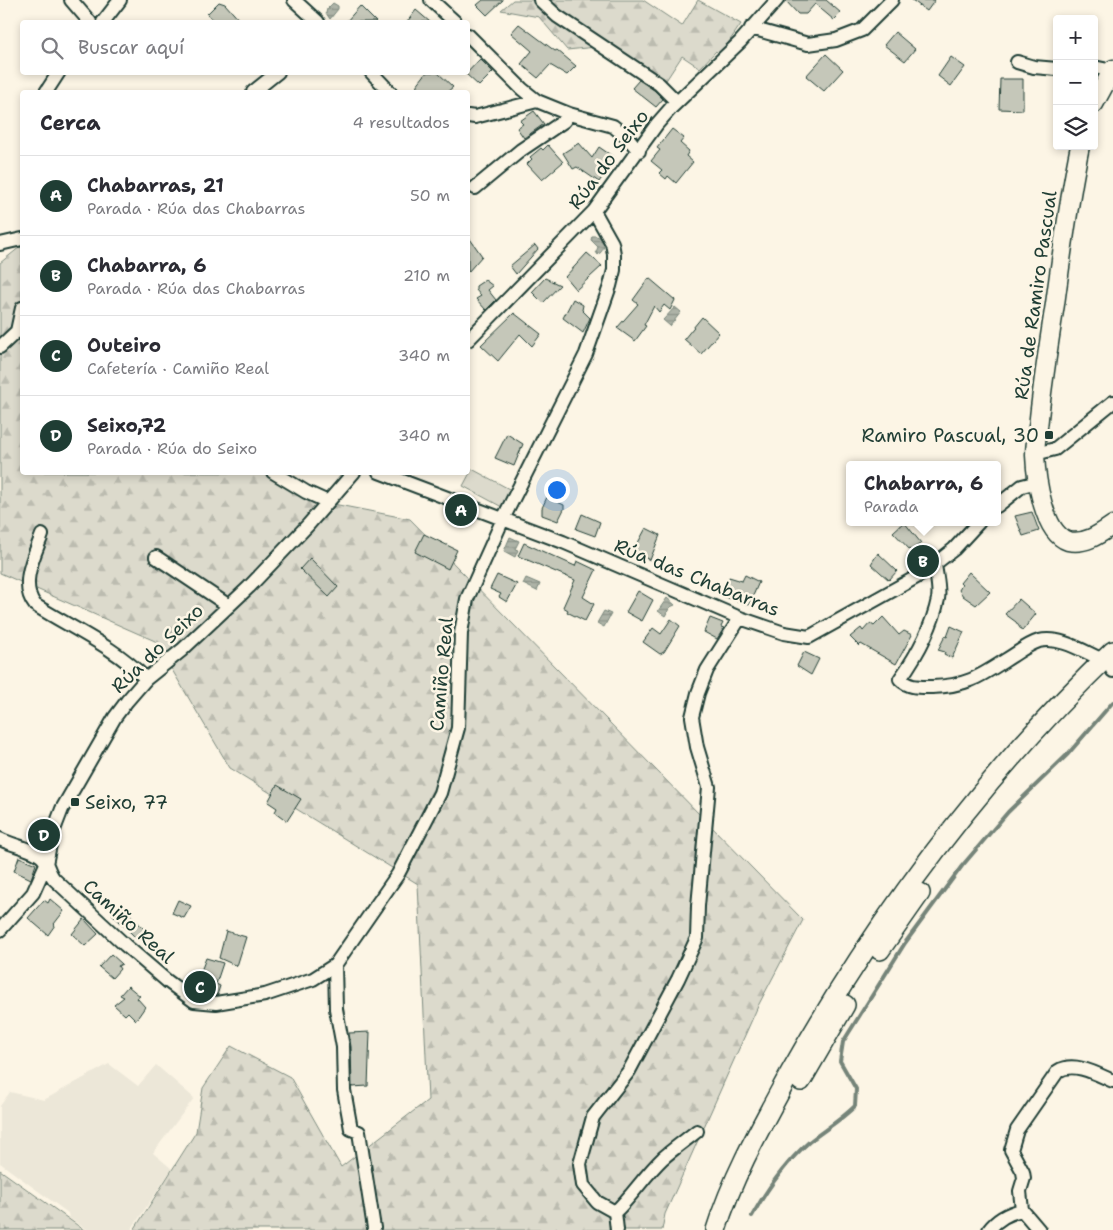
<!DOCTYPE html>
<html lang="es">
<meta charset="utf-8">
<style>
:root{--surface:#fff;--page:#f2f2f3;--text:#2b2b33;--muted:#7c7c81;--line:#e1e1e2;--accent:#1f3d34}
body{margin:0;font-family:"Shantell Sans",sans-serif;background:var(--page);color:var(--text)}
.controls{position:absolute;right:15px;top:15px;display:grid;overflow:hidden;border-radius:5px;box-shadow:0 2px 8px #0003}
.controls button{width:45px;height:45px;display:grid;place-items:center;padding:0;border:0;border-bottom:1px solid var(--line);background:var(--surface);color:var(--text);font:25px sans-serif}
.you{position:absolute;left:556px;top:489px;width:18px;height:18px;margin:-12px;border:4px solid #fff;border-radius:50%;background:#1a73e8;box-shadow:0 0 0 8px #1a73e833}
.badge{display:grid;place-items:center;width:32px;height:32px;border-radius:50%;background:var(--accent);color:#fff;font-size:16px;font-weight:700}
.pin{position:absolute;translate:-50% -50%;border:2px solid #fff;box-shadow:0 1px 5px #0006}
.popup{position:absolute;left:846px;top:461px;width:155px;height:65px;box-sizing:border-box;display:grid;place-content:center;border-radius:5px;background:var(--surface);filter:drop-shadow(0 1px 4px #0005);font-size:16px;white-space:nowrap;color:var(--muted)}
.popup b{font-size:19px;color:var(--text)}
.popup::after{content:'';position:absolute;left:50%;top:100%;margin-left:-10px;border:10px solid transparent;border-top-color:var(--surface)}
.list{margin:0;padding:0;list-style:none}
h2{display:flex;justify-content:space-between;align-items:center;height:65px;margin:0;padding:0 20px;font-size:21px}
h2 small{font-size:16px;font-weight:400;color:var(--muted)}
.list li{display:grid;grid-template-columns:32px 1fr auto;gap:15px;align-items:center;box-sizing:border-box;height:80px;padding:0 20px;border-top:1px solid var(--line)}
.list b{display:block;font-size:19px;white-space:nowrap}
.list p{margin:0;font-size:16px;white-space:nowrap;color:var(--muted)}
.list em{font-size:16px;font-style:normal;color:var(--muted)}
.icon{flex:none;width:28px;height:28px;fill:none;stroke:currentColor;stroke-width:2;stroke-linecap:round;stroke-linejoin:round}
.map{position:relative;flex:none;width:1113px;height:1230px;overflow:hidden}
.search{position:absolute;background:var(--surface);box-shadow:0 2px 8px #0003;left:20px;top:20px;width:450px;height:55px;display:flex;align-items:center;gap:12px;box-sizing:border-box;padding:0 18px;border-radius:5px;color:var(--muted);font-size:19px}
.panel{position:absolute;background:var(--surface);box-shadow:0 2px 8px #0003;left:20px;top:90px;width:450px;height:385px;border-radius:5px}
.map>svg:first-child{display:block}
.built{fill:#ece7d8}
.forest{fill:url(#forest-firs);stroke:#7e8c80}
.pitch{fill:#dcdacc;stroke:#7e8c80}
.water{fill:url(#water-rules);stroke:#758479}
.lines{fill:none;stroke-linecap:round;stroke-linejoin:round}
.stream{stroke:#758479;stroke-width:4}
.building{fill:#c5c7b9;stroke:#1f3d34}
.street-casing{stroke:#1f3d34;stroke-width:16}
.secondary-casing{stroke:#1f3d34;stroke-width:21}
.primary-casing{stroke:#1f3d34;stroke-width:22}
.street{stroke:#fcf5e5;stroke-width:12}
.secondary{stroke:#fcf5e5;stroke-width:18}
.primary{stroke:#fcf5e5;stroke-width:19}
.poi-dot{fill:#1f3d34;stroke:#fcf5e5;stroke-width:2}
.labels{text-anchor:middle;stroke-width:5;stroke-linejoin:round;paint-order:stroke}
.street-label{font-size:19px;fill:#1f3d34;stroke:#fcf5e5}
.poi-label{font-size:19px;fill:#1f3d34;stroke:#fcf5e5;text-anchor:end}
</style>
<div class="map">
<svg width="1113" height="1230" viewBox="0 0 1113 1230">
<defs>
<pattern id="forest-firs" width="22" height="20" patternUnits="userSpaceOnUse" patternTransform="scale(1.25)"><rect width="22" height="20" fill="#dcdacc"/><path d="M5 1l3.5 6h-7zM16 11l3.5 6h-7z" fill="#bcbcb0"/></pattern>
<pattern id="water-rules" width="6" height="5" patternUnits="userSpaceOnUse" patternTransform="scale(1.25)"><rect width="6" height="5" fill="#aeb3a7"/><path d="M0 2.5h6" fill="none" stroke="#8d9389"/></pattern>
</defs>
<rect width="100%" height="100%" fill="#fcf5e5"/>
<filter id="ink" filterUnits="userSpaceOnUse"><feTurbulence type="fractalNoise" baseFrequency=".02" numOctaves="2"/><feDisplacementMap in="SourceGraphic" scale="10" xChannelSelector="R" yChannelSelector="G"/><feConvolveMatrix kernelMatrix="1 2 1 2 8 2 1 2 1" color-interpolation-filters="sRGB"/></filter>
<g filter="url(#ink)">
<!-- built -->
<path class="built" d="M109,1064L138,1086L156,1065L194,1098L153,1153L172,1169L131,1230H87L69,1218L68,1213L0,1163V1106L10,1092L44,1100Z"/>
<!-- forest -->
<path class="forest" d="M513,0H643L682,26L698,0L741,24L720,55L716,51L700,68L682,56L663,85L596,47L567,50L539,17L501,10Z
M20,247L22,248V472L269,473L318,501L410,519L803,920L759,1004L665,1214L662,1230H134L196,1132L203,1088L231,1046L290,1077L341,1167L428,1100L418,884L230,768L155,641L0,573V263Z
M0,1170L84,1230H0Z"/>
<!-- pitch -->
<path class="pitch" d="M472,469L511,490L502,507L463,486Z"/>
<!-- water -->
<path class="water" d="M333,3L338,6V9L330,19L326,13L327,9Z
M592,236C605,235 608,247 598,255L596,252L598,247L591,240Z
M675,307L681,312L670,326L663,320Z
M510,537L519,541L515,549L518,550L515,557L504,551Z
M526,578L540,584L537,591L523,584Z
M667,598L675,605L670,607L665,616L658,611Z
M604,611L611,614L604,627L597,623Z"/>
<g class="lines">
<!-- stream -->
<path class="stream" d="M752,1216C767,1189 785,1163 809,1142C824,1130 841,1120 855,1106L856,1089L840,1061L843,1042L905,943L962,866L1008,812L1068,754L1113,702"/>
</g>
<!-- building -->
<path class="building" d="M483,0H503L487,15L477,5Z
M785,0H826L841,13L834,20L815,4L806,14H798Z
M912,0H935L927,11Z
M219,2L225,4L241,22H216L207,14Z
M360,6L376,22H346Z
M416,10L430,22H407Z
M519,24L555,51L557,50L576,66L567,75L550,65L538,78L521,64L532,51L511,33Z
M895,32L915,49L905,61L884,45Z
M826,54L843,70L824,91L806,76Z
M951,57L965,67L951,86L938,76Z
M480,59L493,72L479,86L466,74Z
M427,72H437L453,87L447,92H423L416,86Z
M1000,79H1023V110L999,109Z
M639,80L654,90L663,99L656,107L632,88Z
M534,111L544,124L524,138L517,128L523,124L520,121Z
M672,129L684,138L680,143L689,151L686,156L693,162L676,183L668,176L666,179L659,173L662,170L651,161L660,150L657,148Z
M579,143L592,158L599,147L615,158L599,182L577,167L573,169L563,153Z
M548,145L563,162L542,180L527,164L532,159L530,157L541,148L543,150Z
M468,236L482,256L468,272Z
M535,245L538,249L516,274L510,266Z
M587,253L602,266L576,290L565,277Z
M545,278L560,285L543,303L532,292Z
M649,278L675,300L670,310L664,305L659,312L654,306L644,325L646,326L635,341L617,328L638,304L633,300Z
M485,280L493,286L488,290L496,300L486,310L476,299L481,296L476,290V286Z
M573,299L583,305L582,310L590,318L583,333L563,318Z
M514,313L541,334L532,346L520,334L498,361L481,345Z
M702,317L719,333L701,354L684,339Z
M507,434L523,444L514,466L495,458Z
M547,497L564,505V509L558,521L542,515V508Z
M1032,512L1039,531L1023,536L1015,516Z
M582,514L600,522L595,536L576,529Z
M904,522L921,543L911,551L893,532Z
M646,528L660,535L650,560L633,552Z
M424,534L457,550L448,569L415,552Z
M524,543L575,566L577,561L596,570L583,597L594,604L585,621L567,612L568,610L563,607L575,580L518,556Z
M878,553L897,571L889,580L871,564Z
M310,558L338,587L329,597L300,569Z
M969,572L990,592L976,605L963,596L959,590L962,585L960,583Z
M497,575L517,584L507,602L499,597L501,594L490,589Z
M745,575L759,582L749,605L722,596L729,577L742,581Z
M638,591L653,600L642,621L626,612Z
M1019,599L1036,614L1022,631L1016,622L1005,614Z
M883,617L899,635L904,631L912,635L896,664L861,644L859,646L850,637L861,628L863,631L870,623L874,626Z
M710,618L723,623L721,627L724,628L717,639L704,632Z
M671,619L680,626L664,652L660,654L643,642L653,628L661,634Z
M951,626L964,632L952,658L944,654L945,652L938,650L945,636L947,637Z
M804,652L819,659L811,675L797,666Z
M277,785L301,799L287,821L275,812L277,808L268,802Z
M19,857L36,864L31,879L14,871Z
M50,899L64,911L54,924L55,925L48,935L28,918L44,900L48,903Z
M178,900L191,906L184,918L172,913Z
M121,905L145,930L137,939L112,914Z
M84,919L98,934L85,946L72,934Z
M226,931L246,937L237,966L219,958Z
M111,954L122,964L118,966L120,969L112,978L99,967Z
M206,958L223,963L216,984L220,986L217,995L205,994L206,987L196,984Z
M128,986L140,996L137,998L145,1007L136,1020L128,1012L125,1015L114,1005L124,997L120,995Z
M370,1032L368,1086L352,1087L351,1047L349,1033Z"/>
<g class="lines">
<!-- street casing -->
<g class="street-casing">
<path id="street" d="M71,0L90,22
M294,0L318,22
M431,0L455,22
M540,0L557,16L659,84L677,102
M103,22L120,0
M751,28L808,44L836,40L862,30L892,0
M468,35L522,89L537,101L569,114L613,126L628,138L639,151
M1017,62L1034,67L1057,69
M1094,67L1113,71
M371,72L390,92
M46,92L59,72
M253,92L278,72
M468,116L475,117L537,101
M475,188L521,150L564,121L569,114
M0,244L22,239
M22,308L17,331L22,332
M468,340L594,211L657,124L671,108L740,42L777,0
M0,347L17,331
M1035,454L1055,449L1113,402
M273,472L306,492L328,502
M379,472L563,542L740,618L784,633L809,637L922,574L954,549L979,522
M997,506L1022,486L1038,482
M42,535C34,556 19,585 35,605C73,629 115,647 146,679
M156,557L229,606
M935,564C936,575 940,588 938,599C932,628 917,655 900,679C909,688 919,687 932,687C969,686 982,675 1012,656C1020,651 1029,644 1039,641C1061,636 1084,652 1103,660
M1112,670L1113,671
M0,839C11,845 34,849 42,857C48,863 48,872 54,879L125,945L167,981L194,1001L216,1003L265,995L313,979L335,965L336,1009L343,1047L344,1090L351,1129L359,1132L374,1228
M0,930L33,893L46,864L52,835L62,809L115,717L127,701L146,679L182,650L249,587L308,525L354,472
M335,965L398,874L440,793L458,728L461,633L467,599L503,519L586,354L610,286L614,270V254L612,243L594,211
M697,1131C686,1140 673,1149 663,1158C645,1175 632,1196 615,1212L597,1202L583,1185L580,1164L593,1117L629,1071L678,979L697,938L698,906L709,787L697,747L692,717L698,693L707,670L740,618
M1022,1210L1020,1191L1024,1178L1023,1172L1011,1150L1017,1130L1058,1071C1074,1061 1097,1074 1113,1081
M615,1212L617,1230
M989,1230C997,1219 1009,1213 1022,1210L1039,1230"/>
</g>
<!-- secondary casing -->
<g class="secondary-casing">
<path id="secondary" d="M1094,104L1113,69
M1080,146C1069,198 1062,252 1055,304C1049,342 1043,380 1039,418C1038,430 1035,443 1035,455C1036,477 1043,533 1068,541C1085,545 1100,534 1113,525"/>
</g>
<!-- primary casing -->
<g class="primary-casing">
<path id="primary" d="M880,950L920,893
M801,1081L845,1005
M716,1230C733,1175 763,1123 790,1073C877,918 985,774 1113,651"/>
</g>
<!-- street -->
<use href="#street" class="street"/>
<!-- secondary -->
<use href="#secondary" class="secondary"/>
<!-- primary -->
<use href="#primary" class="primary"/>
</g>
</g>
<!-- markers -->
<g class="poi-dot">
<rect x="1044" y="430" width="10" height="10" rx="2.5"/>
<rect x="70" y="797" width="10" height="10" rx="2.5"/>
</g>
<g class="labels">
<!-- street labels -->
<g class="street-label">
<text transform="translate(608 159) rotate(-53)" y="7">Rúa do Seixo</text>
<text transform="translate(1035 295) rotate(-82)" y="7">Rúa de Ramiro Pascual</text>
<text transform="translate(697 577) rotate(22)" y="7">Rúa das Chabarras</text>
<text transform="translate(157 648) rotate(-44)" y="7">Rúa do Seixo</text>
<text transform="translate(441 674) rotate(-85)" y="7">Camiño Real</text>
<text transform="translate(129 921) rotate(42)" y="7">Camiño Real</text>
</g>
<!-- poi labels -->
<g class="poi-label">
<text x="1039" y="442">Ramiro Pascual, 30</text>
<text x="85" y="809" text-anchor="start">Seixo, 77</text>
</g>
</g>
</svg>
<div class="controls">
<button>+</button>
<button>−</button>
<button><svg class="icon" aria-label="layers" viewBox="0 0 24 24"><path d="M12 4l9 5-9 5-9-5zM3 14l9 5 9-5"/></svg></button>
</div>
<div class="you"></div>
<div class="pin badge" style="left:461px;top:510px">A</div>
<div class="pin badge" style="left:923px;top:561px">B</div>
<div class="popup"><b>Chabarra, 6</b>Parada</div>
<div class="pin badge" style="left:200px;top:987px">C</div>
<div class="pin badge" style="left:44px;top:835px">D</div>
<div class="search"><svg class="icon" aria-label="search" viewBox="0 0 24 24"><circle cx="10" cy="10" r="6"/><path d="M15 15l6 6"/></svg>Buscar aquí</div>
<section class="panel">
<h2>Cerca<small>4 resultados</small></h2>
<ul class="list">
<li><span class="badge">A</span><div><b>Chabarras, 21</b><p>Parada · Rúa das Chabarras</p></div><em>50 m</em></li>
<li><span class="badge">B</span><div><b>Chabarra, 6</b><p>Parada · Rúa das Chabarras</p></div><em>210 m</em></li>
<li><span class="badge">C</span><div><b>Outeiro</b><p>Cafetería · Camiño Real</p></div><em>340 m</em></li>
<li><span class="badge">D</span><div><b>Seixo,72</b><p>Parada · Rúa do Seixo</p></div><em>340 m</em></li>
</ul>
</section>
</div>
